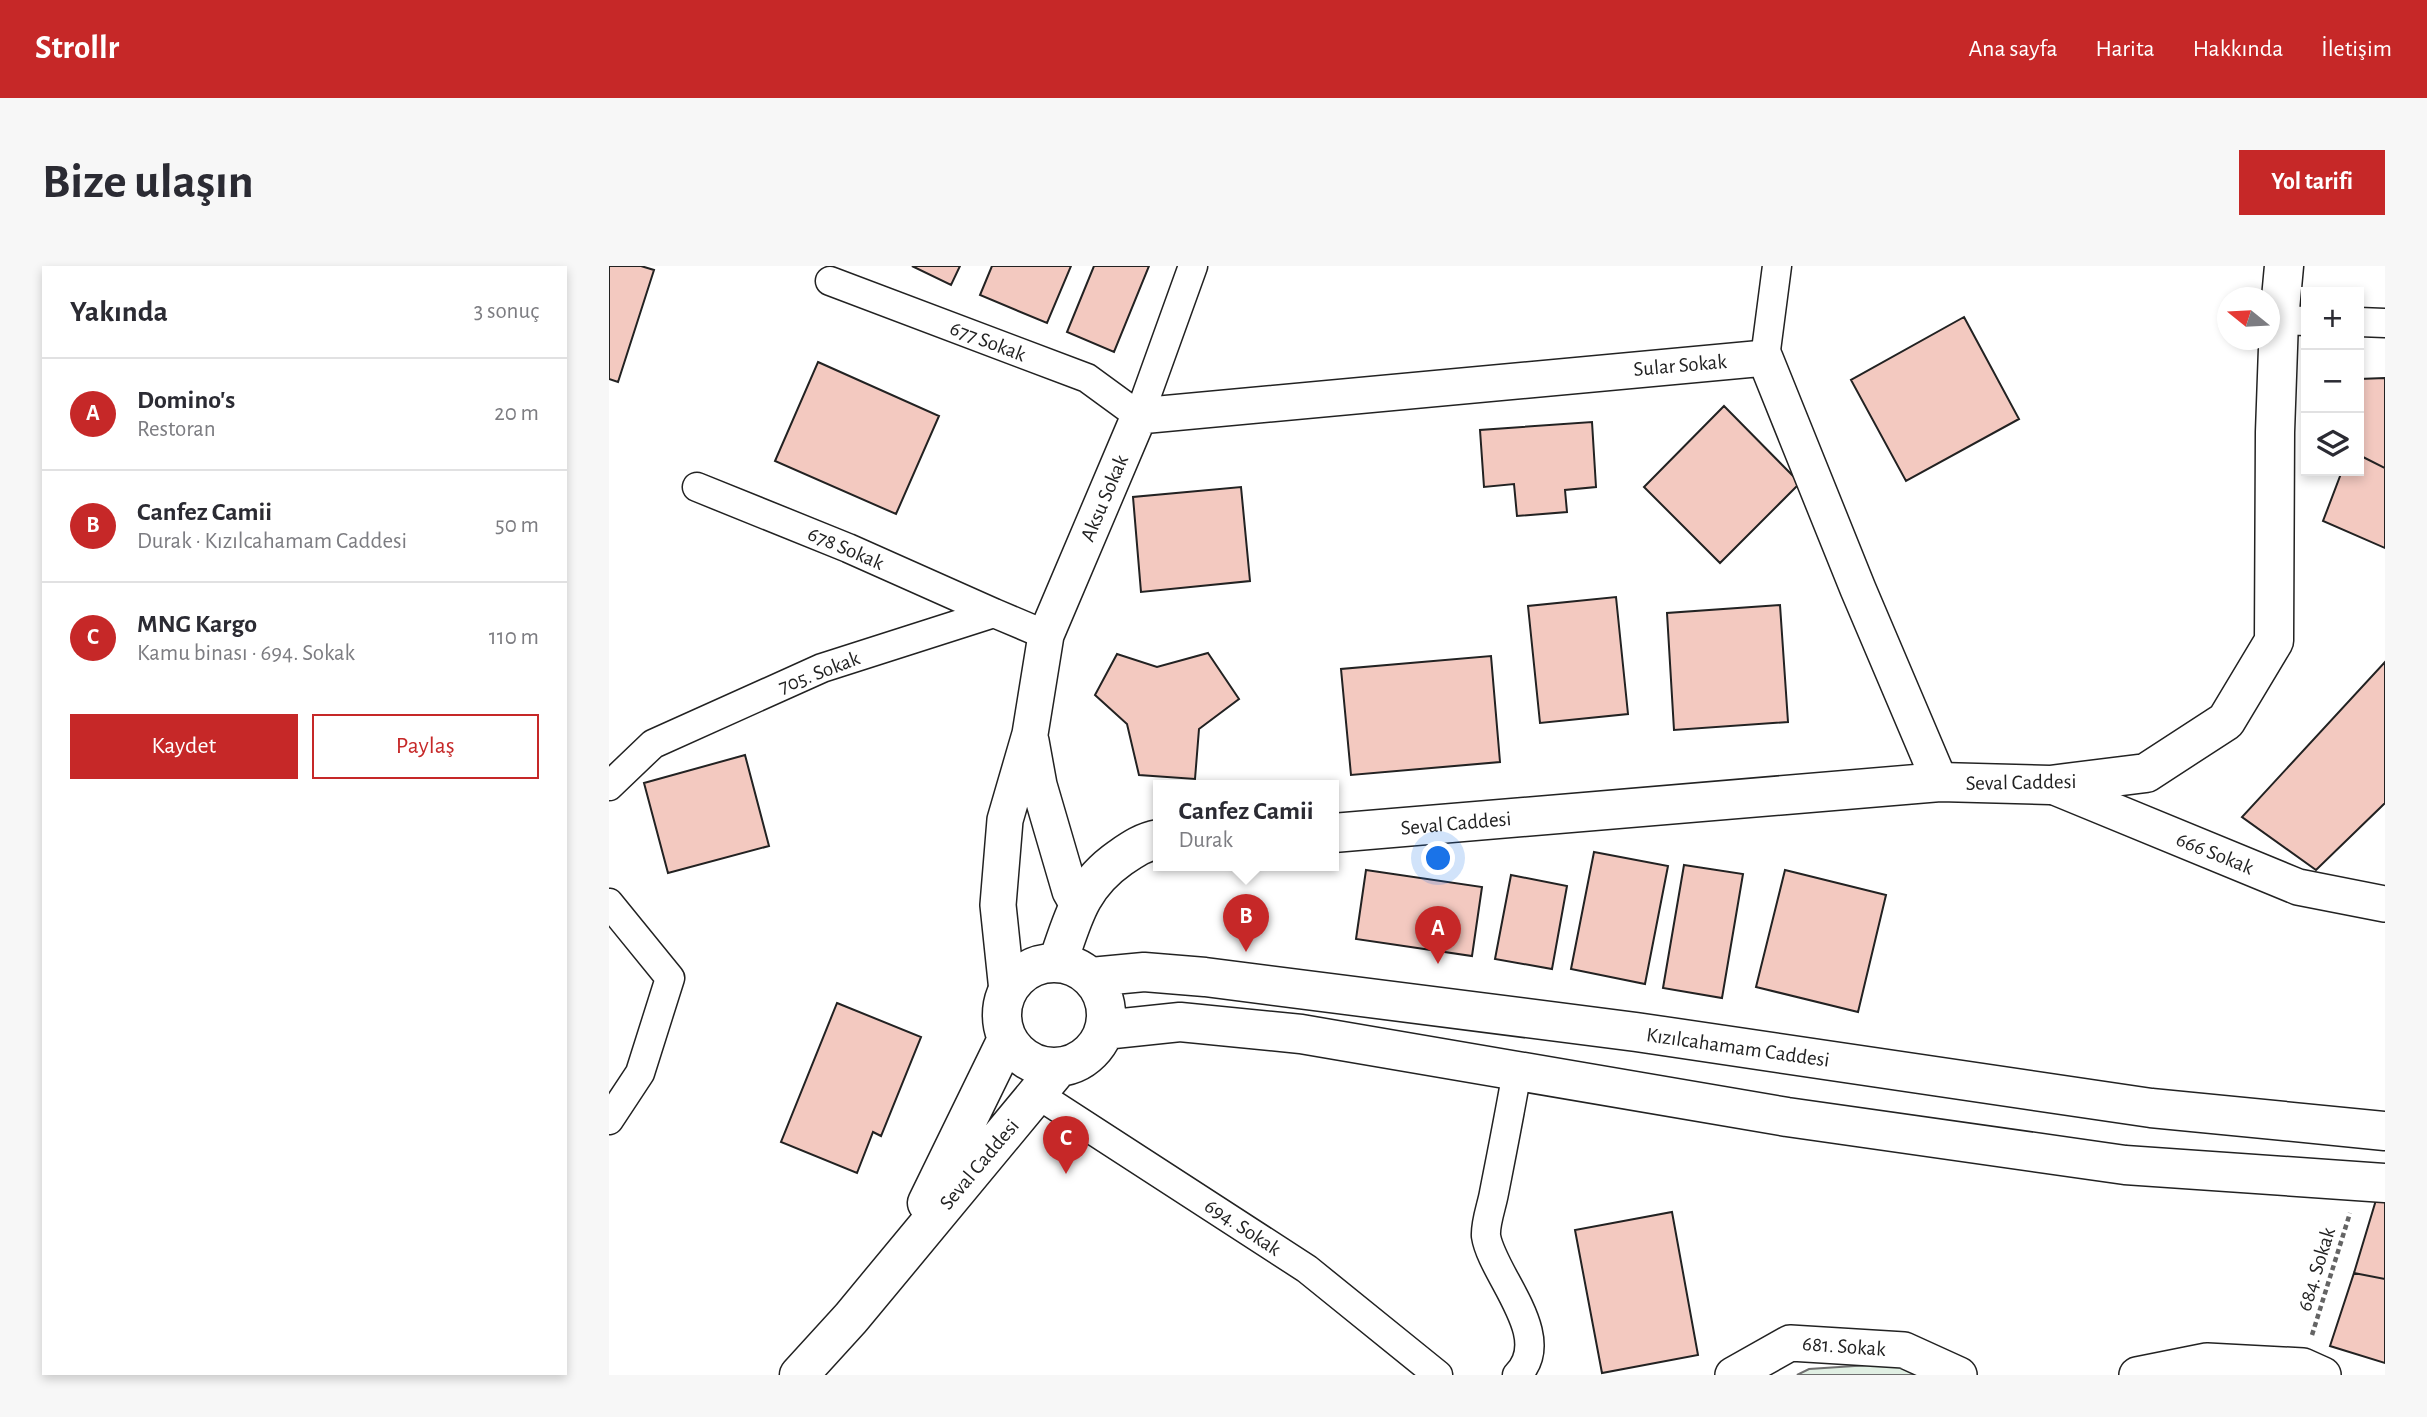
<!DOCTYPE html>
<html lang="tr">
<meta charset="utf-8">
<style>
:root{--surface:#fff;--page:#f7f7f7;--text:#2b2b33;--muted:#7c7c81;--line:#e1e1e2;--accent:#c62828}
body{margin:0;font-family:"Alegreya Sans",sans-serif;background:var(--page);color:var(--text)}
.controls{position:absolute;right:21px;top:21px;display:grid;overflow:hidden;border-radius:0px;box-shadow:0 4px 10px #0003}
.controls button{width:63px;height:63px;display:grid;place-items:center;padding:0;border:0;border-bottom:2px solid var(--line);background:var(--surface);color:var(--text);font:35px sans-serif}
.compass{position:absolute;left:1608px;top:21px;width:63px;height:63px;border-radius:50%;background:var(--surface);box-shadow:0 4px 10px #0003;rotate:288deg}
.you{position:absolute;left:830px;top:593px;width:24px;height:24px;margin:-18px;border:5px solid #fff;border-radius:50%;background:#1a73e8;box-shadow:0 0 0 10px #1a73e833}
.badge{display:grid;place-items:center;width:46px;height:46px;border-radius:50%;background:var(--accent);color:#fff;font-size:23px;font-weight:700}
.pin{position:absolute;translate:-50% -58px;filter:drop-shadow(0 2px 4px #0008)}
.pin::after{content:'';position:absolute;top:37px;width:24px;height:21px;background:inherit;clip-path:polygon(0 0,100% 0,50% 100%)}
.popup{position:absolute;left:544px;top:514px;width:186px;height:91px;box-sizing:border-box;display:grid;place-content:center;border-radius:0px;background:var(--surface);filter:drop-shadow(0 2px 5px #0005);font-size:23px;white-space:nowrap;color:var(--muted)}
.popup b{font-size:26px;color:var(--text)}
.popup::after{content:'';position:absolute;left:50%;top:100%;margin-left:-14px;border:14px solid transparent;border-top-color:var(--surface)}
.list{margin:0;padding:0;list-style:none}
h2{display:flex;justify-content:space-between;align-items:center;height:91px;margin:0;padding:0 28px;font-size:30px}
h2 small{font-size:23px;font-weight:400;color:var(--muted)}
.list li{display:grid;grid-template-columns:46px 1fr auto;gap:21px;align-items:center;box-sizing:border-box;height:112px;padding:0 28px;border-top:2px solid var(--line)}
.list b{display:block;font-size:26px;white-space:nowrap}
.list p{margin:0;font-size:23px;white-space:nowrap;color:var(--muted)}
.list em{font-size:23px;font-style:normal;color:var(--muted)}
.actions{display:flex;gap:14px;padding:21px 28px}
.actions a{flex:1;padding:16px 0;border:2px solid var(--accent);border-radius:0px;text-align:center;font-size:24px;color:var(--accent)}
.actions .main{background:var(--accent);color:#fff}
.icon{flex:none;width:38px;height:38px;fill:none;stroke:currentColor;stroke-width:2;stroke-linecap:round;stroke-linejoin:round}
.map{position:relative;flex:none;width:1776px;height:1109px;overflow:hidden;border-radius:0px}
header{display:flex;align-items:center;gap:42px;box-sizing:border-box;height:98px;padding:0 35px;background:var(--accent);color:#fff}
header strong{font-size:33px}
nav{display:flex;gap:38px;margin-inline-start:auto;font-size:24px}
.intro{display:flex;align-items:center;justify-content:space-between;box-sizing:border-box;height:168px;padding:0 42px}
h1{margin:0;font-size:49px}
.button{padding:18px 32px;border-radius:0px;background:var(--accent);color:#fff;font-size:24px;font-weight:700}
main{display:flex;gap:42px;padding:0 42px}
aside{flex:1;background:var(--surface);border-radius:0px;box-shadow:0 4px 10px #0003}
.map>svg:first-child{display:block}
.green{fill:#e0efe3;stroke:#6f6f6f;stroke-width:2}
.building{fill:#f3c9c0;stroke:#222;stroke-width:2}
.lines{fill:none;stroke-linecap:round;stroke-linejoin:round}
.minor-casing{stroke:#222;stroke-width:31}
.tertiary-casing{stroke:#222;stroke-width:38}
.secondary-casing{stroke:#222;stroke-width:41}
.path{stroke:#646464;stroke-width:4.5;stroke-dasharray:5 3.5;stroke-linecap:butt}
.minor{stroke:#fff;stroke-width:28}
.tertiary{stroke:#fff;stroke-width:35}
.secondary{stroke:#fff;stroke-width:38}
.labels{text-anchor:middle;stroke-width:5;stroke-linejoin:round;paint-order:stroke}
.street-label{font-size:21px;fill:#222;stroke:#fff}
</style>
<header>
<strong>Strollr</strong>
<nav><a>Ana sayfa</a><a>Harita</a><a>Hakkında</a><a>İletişim</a></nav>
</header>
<div class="intro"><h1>Bize ulaşın</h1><a class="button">Yol tarifi</a></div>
<main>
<aside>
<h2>Yakında<small>3 sonuç</small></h2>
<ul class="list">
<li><span class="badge">A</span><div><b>Domino's</b><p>Restoran</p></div><em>20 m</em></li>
<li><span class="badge">B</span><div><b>Canfez Camii</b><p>Durak · Kızılcahamam Caddesi</p></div><em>50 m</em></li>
<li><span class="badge">C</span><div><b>MNG Kargo</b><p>Kamu binası · 694. Sokak</p></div><em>110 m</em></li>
</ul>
<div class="actions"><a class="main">Kaydet</a><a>Paylaş</a></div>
</aside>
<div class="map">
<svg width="1776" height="1109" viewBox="0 0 1776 1109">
<rect width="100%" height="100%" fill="#fff"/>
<!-- green -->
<path class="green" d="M1291,1097L1316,1109H1188L1200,1103Z"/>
<!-- building -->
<path class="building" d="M0,0H32L45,4L9,116L0,113Z
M303,0H351L342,19Z
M383,0H462L438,57L371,29Z
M485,0H540L505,86L458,66Z
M1355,51L1410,153L1297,215L1242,114Z
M209,96L330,150L287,248L166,195Z
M1776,112V202L1750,189V113Z
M1115,140L1191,217L1111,297L1035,221Z
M983,156L987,221L956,224L958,246L908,250L905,218L875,221L871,164Z
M1750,189L1776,202V282L1714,255L1733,205H1750Z
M632,221L641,315L532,326L524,231Z
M1007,331L1019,448L931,457L919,340Z
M1171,339L1179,456L1065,464L1058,347Z
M599,387L630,433L590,463L586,513L530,509L518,458L486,429L508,388L548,401Z
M882,390L891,496L742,509L732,403Z
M1776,396V537L1707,604L1633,551Z
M136,489L160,580L59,607L35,517Z
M985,586L1059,600L1036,718L962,703Z
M1075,599L1134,608L1113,732L1054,722Z
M757,604L873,621L863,690L747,673Z
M1176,604L1277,629L1249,746L1147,721Z
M902,609L958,620L943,703L886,693Z
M228,737L312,771L272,870L264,866L248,907L172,876Z
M1767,934H1776V1013L1745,1007Z
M1063,946L1089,1089L993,1107L966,964Z
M1745,1007L1776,1013V1097L1721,1080Z"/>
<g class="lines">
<!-- minor casing -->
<g class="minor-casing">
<path id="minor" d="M221,15L478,112L530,150L584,0
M1670,54L1697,55
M1750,56L1776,57
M1156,92L1168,0
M88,221L239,282L385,347
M0,520L44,478L213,402L385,347L437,369
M0,637L61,712L31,807L0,854
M428,828L698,1003L829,1109
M908,1109C947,1071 883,1009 877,970C876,957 883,939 885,927C893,886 901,846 908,805"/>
</g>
<!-- tertiary casing -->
<g class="tertiary-casing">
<path id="tertiary" d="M422,475L430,519L461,625L469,639
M1441,519L1689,621L1776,638
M398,725L389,639L396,554L421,468L437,369L530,150L1156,92L1249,323L1331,516
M1124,1109L1181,1077L1295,1084L1350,1109
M1528,1109L1598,1095L1694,1100L1714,1109"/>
</g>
<!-- secondary casing -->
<g class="secondary-casing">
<path id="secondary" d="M724,567L1331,516L1441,519L1537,507L1617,455L1665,375L1666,166L1670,54L1675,0
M449,696C464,652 471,620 511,592C524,583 534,576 550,573
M393 749a52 52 0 1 1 104 0a52 52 0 1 1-104 0Z
M482,711L535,706L596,711L1027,766L1542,842L1776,865
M495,764L571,756L692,768L1178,851L1516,899L1776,917
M318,937L398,773
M190,1109L242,1052L450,801"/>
</g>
<!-- path -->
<path class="path" d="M1703,1069L1741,947"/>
<!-- minor -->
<use href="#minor" class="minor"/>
<!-- tertiary -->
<use href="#tertiary" class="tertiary"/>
<!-- secondary -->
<use href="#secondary" class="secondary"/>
</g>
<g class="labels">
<!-- street labels -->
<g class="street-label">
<text transform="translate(379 75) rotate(21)" y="7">677 Sokak</text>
<text transform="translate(1071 99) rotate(-5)" y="7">Sular Sokak</text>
<text transform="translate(495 232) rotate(-67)" y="7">Aksu Sokak</text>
<text transform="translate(237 282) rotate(23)" y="7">678 Sokak</text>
<text transform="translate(210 406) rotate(-21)" y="7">705. Sokak</text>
<text transform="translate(1412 516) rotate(-1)" y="7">Seval Caddesi</text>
<text transform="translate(847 557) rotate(-5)" y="7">Seval Caddesi</text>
<text transform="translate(1606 587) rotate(22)" y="7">666 Sokak</text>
<text transform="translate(1129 781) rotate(8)" y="7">Kızılcahamam Caddesi</text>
<text transform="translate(370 898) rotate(-50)" y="7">Seval Caddesi</text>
<text transform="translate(634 961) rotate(33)" y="7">694. Sokak</text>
<text transform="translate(1707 1003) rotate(-73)" y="7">684. Sokak</text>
<text transform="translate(1235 1080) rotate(4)" y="7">681. Sokak</text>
</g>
</g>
</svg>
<div class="controls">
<button>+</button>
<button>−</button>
<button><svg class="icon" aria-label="layers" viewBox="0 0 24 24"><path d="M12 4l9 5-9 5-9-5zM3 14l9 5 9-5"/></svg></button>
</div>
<svg class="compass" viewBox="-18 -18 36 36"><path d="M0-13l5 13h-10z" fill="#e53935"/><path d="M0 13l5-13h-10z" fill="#7c7c81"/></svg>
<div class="you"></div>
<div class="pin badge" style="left:829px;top:698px">A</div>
<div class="pin badge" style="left:637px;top:686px">B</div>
<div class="popup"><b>Canfez Camii</b>Durak</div>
<div class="pin badge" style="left:457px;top:908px">C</div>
</div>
</main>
